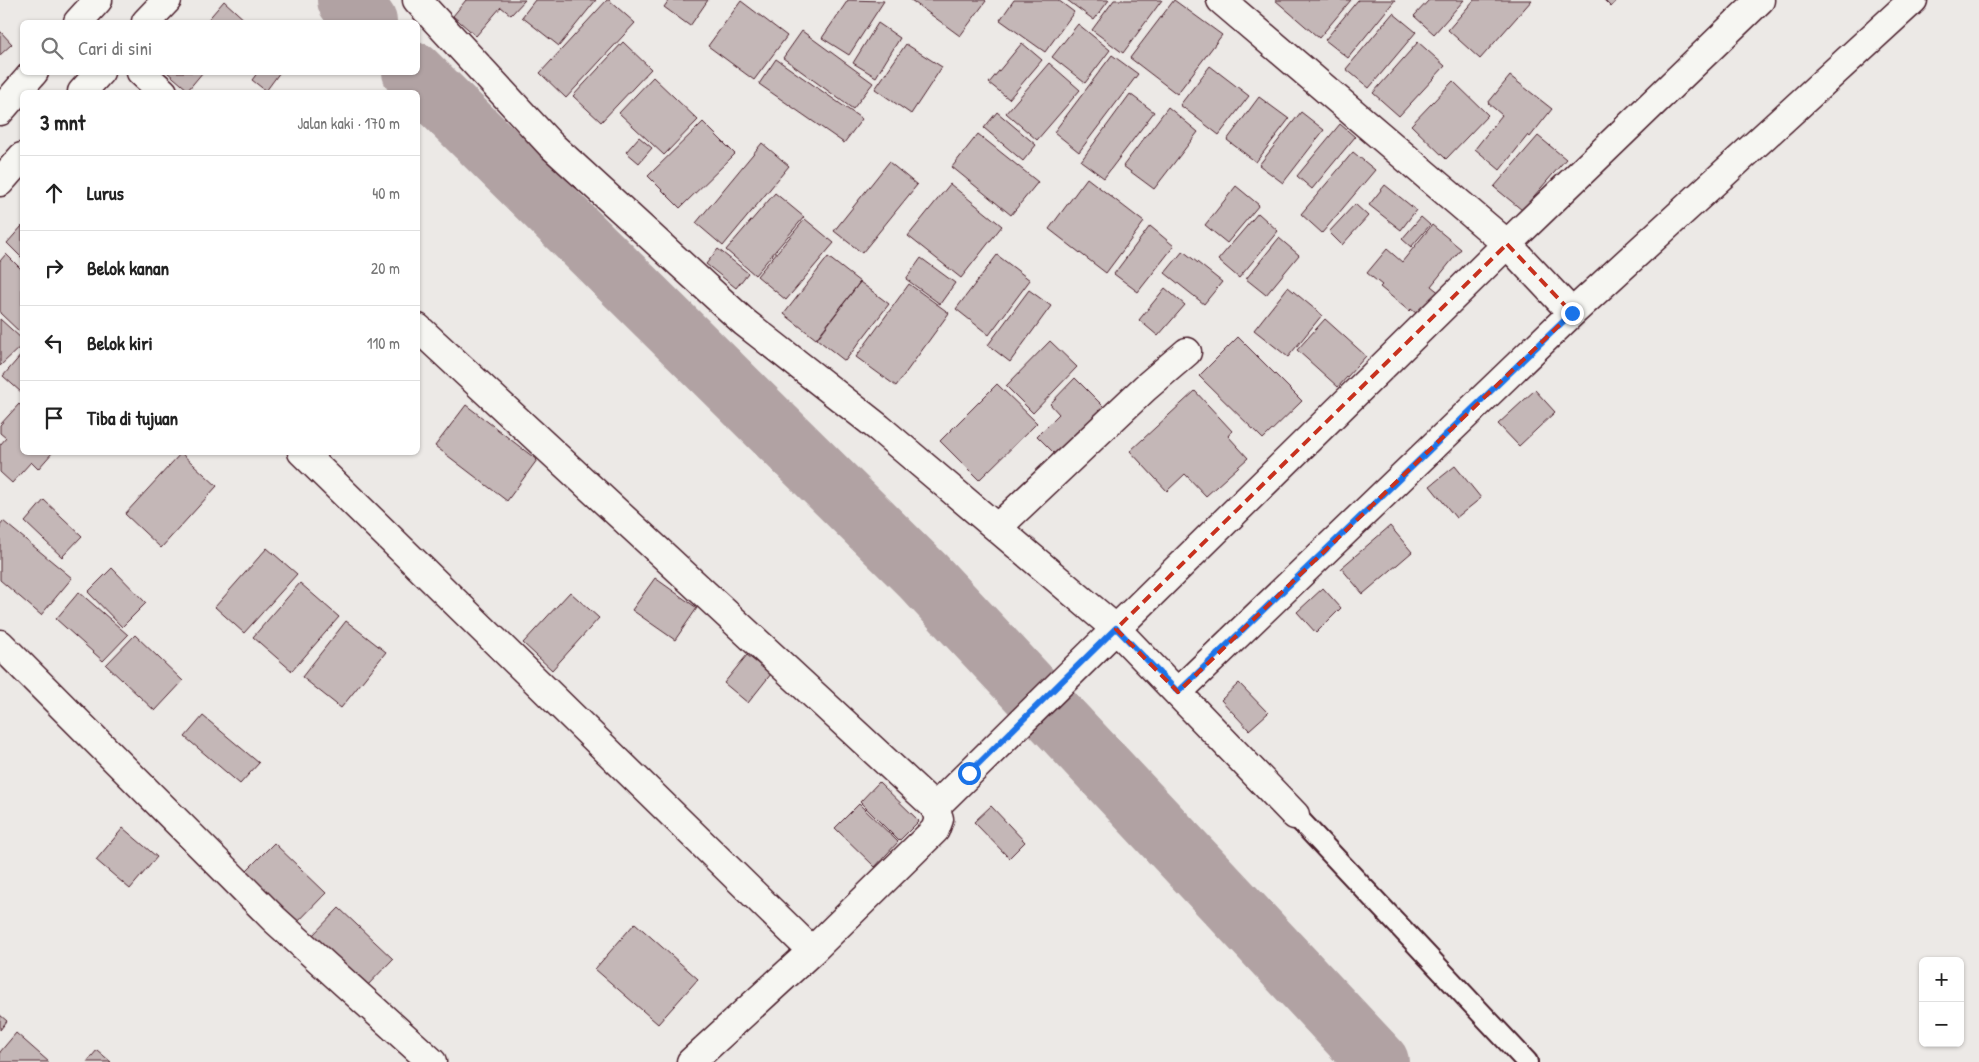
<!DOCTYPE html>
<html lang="id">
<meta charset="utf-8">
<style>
:root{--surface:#fff;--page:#f6f6f6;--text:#222;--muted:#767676;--line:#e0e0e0}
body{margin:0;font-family:"Patrick Hand",sans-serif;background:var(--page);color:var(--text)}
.controls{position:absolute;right:15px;bottom:15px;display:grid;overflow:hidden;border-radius:8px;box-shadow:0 1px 4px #0004}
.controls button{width:45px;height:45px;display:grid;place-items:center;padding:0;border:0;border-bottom:1px solid var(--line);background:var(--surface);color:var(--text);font:25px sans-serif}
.stop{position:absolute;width:15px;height:15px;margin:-11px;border:4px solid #1a73e8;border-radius:50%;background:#fff}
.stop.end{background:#1a73e8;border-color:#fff;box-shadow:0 1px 5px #0008}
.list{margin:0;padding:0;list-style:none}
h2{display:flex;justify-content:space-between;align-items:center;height:65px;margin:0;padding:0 20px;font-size:21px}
h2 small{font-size:16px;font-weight:400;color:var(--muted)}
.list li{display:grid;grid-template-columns:32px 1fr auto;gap:15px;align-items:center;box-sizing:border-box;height:75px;padding:0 20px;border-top:1px solid var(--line)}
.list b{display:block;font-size:19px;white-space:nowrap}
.list em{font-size:16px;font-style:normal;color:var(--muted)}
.icon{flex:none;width:28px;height:28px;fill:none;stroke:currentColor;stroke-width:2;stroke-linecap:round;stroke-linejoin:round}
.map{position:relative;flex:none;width:1979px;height:1062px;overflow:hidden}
.search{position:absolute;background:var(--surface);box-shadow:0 1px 4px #0004;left:20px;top:20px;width:400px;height:55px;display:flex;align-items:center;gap:12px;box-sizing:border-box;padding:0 18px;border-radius:8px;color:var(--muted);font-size:19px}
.panel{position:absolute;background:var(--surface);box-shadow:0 1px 4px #0004;left:20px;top:90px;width:400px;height:365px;border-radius:8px}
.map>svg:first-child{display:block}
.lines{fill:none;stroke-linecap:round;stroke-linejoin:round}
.river{stroke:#b1a2a3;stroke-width:62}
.building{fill:#c4b7b7;stroke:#4a1f2b}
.lane-casing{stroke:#4a1f2b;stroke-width:24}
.street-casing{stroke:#4a1f2b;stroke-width:31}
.highway-casing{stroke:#4a1f2b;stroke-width:31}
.lane{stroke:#f6f6f2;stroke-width:20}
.street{stroke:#f6f6f2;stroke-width:28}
.highway{stroke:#f6f6f2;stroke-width:28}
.route{stroke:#1a73e8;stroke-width:6}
.marked{fill:none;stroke:#c8321e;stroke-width:4;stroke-dasharray:10 6;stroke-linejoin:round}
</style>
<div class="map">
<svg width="1979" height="1062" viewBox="0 0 1979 1062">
<rect width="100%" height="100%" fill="#ece9e6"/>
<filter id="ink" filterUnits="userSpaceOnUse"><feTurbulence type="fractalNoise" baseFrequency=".02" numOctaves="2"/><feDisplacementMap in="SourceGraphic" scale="10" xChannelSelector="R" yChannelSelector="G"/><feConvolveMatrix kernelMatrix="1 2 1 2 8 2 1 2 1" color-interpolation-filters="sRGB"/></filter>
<g filter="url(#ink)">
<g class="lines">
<!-- river -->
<path class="river" d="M348,0L366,22
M413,72L923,576L1378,1062"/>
</g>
<!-- building -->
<path class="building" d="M466,0H525L511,15L501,7L476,36L453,16Z
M535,0H596L559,46L522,17Z
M607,0H609L635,23L566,98L540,73Z
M669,0H708L690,26L664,7Z
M848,0L884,1L849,55L822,38Z
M911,0H985L986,1L960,36Z
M1014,0H1058L1074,12L1045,52L1000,20Z
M1067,0H1109L1094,20Z
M1114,0H1162L1123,53L1092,30Z
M1174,0L1222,35L1177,94L1130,58Z
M1275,0H1351L1319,38Z
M1358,0H1395L1348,58L1325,40Z
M1429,0H1464L1434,34L1414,16Z
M1474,0H1532L1480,59L1448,30Z
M1604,0H1617L1611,7Z
M224,1L247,22H206Z
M741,1L787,36L754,80L708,46Z
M1393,13L1416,32L1369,88L1346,69Z
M878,23L900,38L876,77L853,63Z
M1078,24L1110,50L1085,83L1052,57Z
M0,31L12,44L0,55Z
M802,31L873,83L853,109L783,58Z
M623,42L651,69L601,122L573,96Z
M1418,42L1445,66L1399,116L1373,93Z
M1022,43L1042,60L1009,99L989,83Z
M906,44L942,67L911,114L875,89Z
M1112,55L1138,74L1079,152L1054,132Z
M776,59L862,119L844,143L759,84Z
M1049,63L1080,90L1037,140L1006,113Z
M1210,66L1249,96L1219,135L1180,105Z
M167,72H203L188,90Z
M258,72H280L266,91L252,80Z
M1510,76L1552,109L1530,137L1528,135L1500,170L1475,149L1502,115L1488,103Z
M653,77L698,120L664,155L619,113Z
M1453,81L1488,115L1446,159L1411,125Z
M1130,94L1154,112L1104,178L1081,161Z
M1259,97L1289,119L1256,162L1227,140Z
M1168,107L1198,132L1154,189L1123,166Z
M997,112L1036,145L1023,161L984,128Z
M1301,112L1324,130L1283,183L1259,165Z
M703,122L735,154L680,208L648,176Z
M1340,124L1355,137L1312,189L1297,176Z
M978,134L1038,182L1011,215L952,167Z
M1538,136L1566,159L1522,210L1494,187Z
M639,137L652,148L639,163L626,152Z
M762,143L789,166L723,246L696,223Z
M1353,152L1375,170L1322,233L1301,214Z
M889,162L917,185L862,253L834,231Z
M1087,178L1144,222L1106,273L1049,229Z
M950,184L1002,226L961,278L908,236Z
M1385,185L1416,210L1401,230L1369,205Z
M1236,186L1259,205L1227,243L1205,225Z
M775,193L804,217L755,275L726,250Z
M1355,204L1368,216L1342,245L1329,232Z
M1258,213L1278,231L1239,278L1218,260Z
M1421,217L1430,225L1411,247L1402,239Z
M805,219L834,243L786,300L757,276Z
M1432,225L1461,249L1431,286L1441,294L1422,318L1411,309L1409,311L1380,287L1382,285L1367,273L1387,249L1402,262Z
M22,226V258L7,243Z
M1150,226L1174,246L1138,292L1114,274Z
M1279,238L1299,255L1266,295L1246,279Z
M718,249L748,273L736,288L706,264Z
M1183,251L1222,282L1204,304L1165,273Z
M6,254L22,270V334L0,313V261Z
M997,255L1030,280L989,335L956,309Z
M828,257L860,282L816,339L784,314Z
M921,258L955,283L940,304L906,279Z
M860,282L889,304L845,361L817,339Z
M909,284L949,313L896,386L856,357Z
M1288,287L1322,315L1288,357L1254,330Z
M1165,288L1185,305L1158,336L1139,320Z
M1029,290L1051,306L1010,362L988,345Z
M0,319L22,339V345L0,366Z
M1325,319L1366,356L1338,387L1297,350Z
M1238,337L1302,401L1263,439L1199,376Z
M1050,341L1077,367L1033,413L1006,386Z
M22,354V393L3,376Z
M1075,378L1108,411L1060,459L1037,436L1059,414L1050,404Z
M997,384L1037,423L979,480L940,441Z
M1535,390L1555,412L1519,446L1498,424Z
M1195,391L1232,431L1228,436L1248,458L1206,496L1185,474L1167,491L1130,451Z
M19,404L22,407V452H53L38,469L31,462L12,483L0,472V445L6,438L0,433V425Z
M466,405L537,460L507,501L435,446Z
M181,453L217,486L161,548L125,514Z
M1455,466L1481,498L1456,518L1430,486Z
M44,500L82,536L62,557L25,522Z
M3,521L72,578L41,615L0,580V525Z
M1390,526L1412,552L1363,594L1341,568Z
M267,548L297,574L244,633L215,607Z
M112,568L146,603L122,627L88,592Z
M655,578L697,608L675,640L632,610Z
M300,583L339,617L292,671L253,637Z
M1323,588L1341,608L1316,633L1297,612Z
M79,592L128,635L103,661L56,619Z
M570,592L599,618L552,670L523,643Z
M346,621L386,652L341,708L302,677Z
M135,635L183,681L155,711L106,665Z
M747,655L771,674L748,703L724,683Z
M1239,683L1268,713L1249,730L1221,700Z
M203,716L259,763L240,784L185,737Z
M879,782L919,821L899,841L860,802Z
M859,804L898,842L875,867L835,828Z
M991,806L1025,842L1009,858L974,822Z
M123,828L157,857L130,889L96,860Z
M274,843L326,893L292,928L240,877Z
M339,908L393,959L364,989L310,938Z
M635,923L698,979L658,1024L595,969Z
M0,1015L7,1021L0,1030Z
M16,1033L49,1062H0V1052Z
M97,1050L111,1062H87Z"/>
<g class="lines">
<!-- lane casing -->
<g class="lane-casing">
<path id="lane" d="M1295,815L1527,1062"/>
</g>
<!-- street casing -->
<g class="street-casing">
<path id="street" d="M417,0L550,144L744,322L879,428L1116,629L1295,815
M1221,0L1507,244L1572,313L1913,0
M141,72L163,92
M418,328L935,807L939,819L935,830L812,951L691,1062
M302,452L812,951
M997,528L1145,388L1187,352
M0,644L274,919L432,1062
M1178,692L1572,313
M935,807L1507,244L1760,0"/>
</g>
<!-- highway casing -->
<g class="highway-casing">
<path id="highway" d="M78,22L98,0
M146,22L167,0
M82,92L100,72
M0,111L34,72
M0,182L22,157"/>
</g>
<!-- lane -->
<use href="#lane" class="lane"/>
<!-- street -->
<use href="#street" class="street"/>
<!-- highway -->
<use href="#highway" class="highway"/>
</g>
</g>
<g class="lines" filter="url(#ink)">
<!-- route -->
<path class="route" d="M969,773L1116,628L1178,692L1572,313"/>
</g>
<!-- marked area -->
<path class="marked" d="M1507,244L1572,313L1178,692L1116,629Z"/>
</svg>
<div class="controls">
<button>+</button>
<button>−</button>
</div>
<div class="stop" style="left:969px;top:773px"></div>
<div class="stop end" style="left:1572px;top:313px"></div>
<div class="search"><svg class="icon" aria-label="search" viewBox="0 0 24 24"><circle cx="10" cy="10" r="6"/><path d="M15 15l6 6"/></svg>Cari di sini</div>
<section class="panel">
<h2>3 mnt<small>Jalan kaki · 170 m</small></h2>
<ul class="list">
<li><svg class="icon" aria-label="ahead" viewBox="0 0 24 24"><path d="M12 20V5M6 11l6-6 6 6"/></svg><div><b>Lurus</b></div><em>40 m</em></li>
<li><svg class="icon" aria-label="right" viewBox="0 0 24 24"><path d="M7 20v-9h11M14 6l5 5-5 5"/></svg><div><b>Belok kanan</b></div><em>20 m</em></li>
<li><svg class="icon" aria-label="left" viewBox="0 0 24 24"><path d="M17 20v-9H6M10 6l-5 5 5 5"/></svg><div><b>Belok kiri</b></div><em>110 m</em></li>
<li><svg class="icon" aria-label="arrive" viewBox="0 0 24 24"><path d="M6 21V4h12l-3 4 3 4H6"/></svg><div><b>Tiba di tujuan</b></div></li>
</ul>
</section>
</div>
